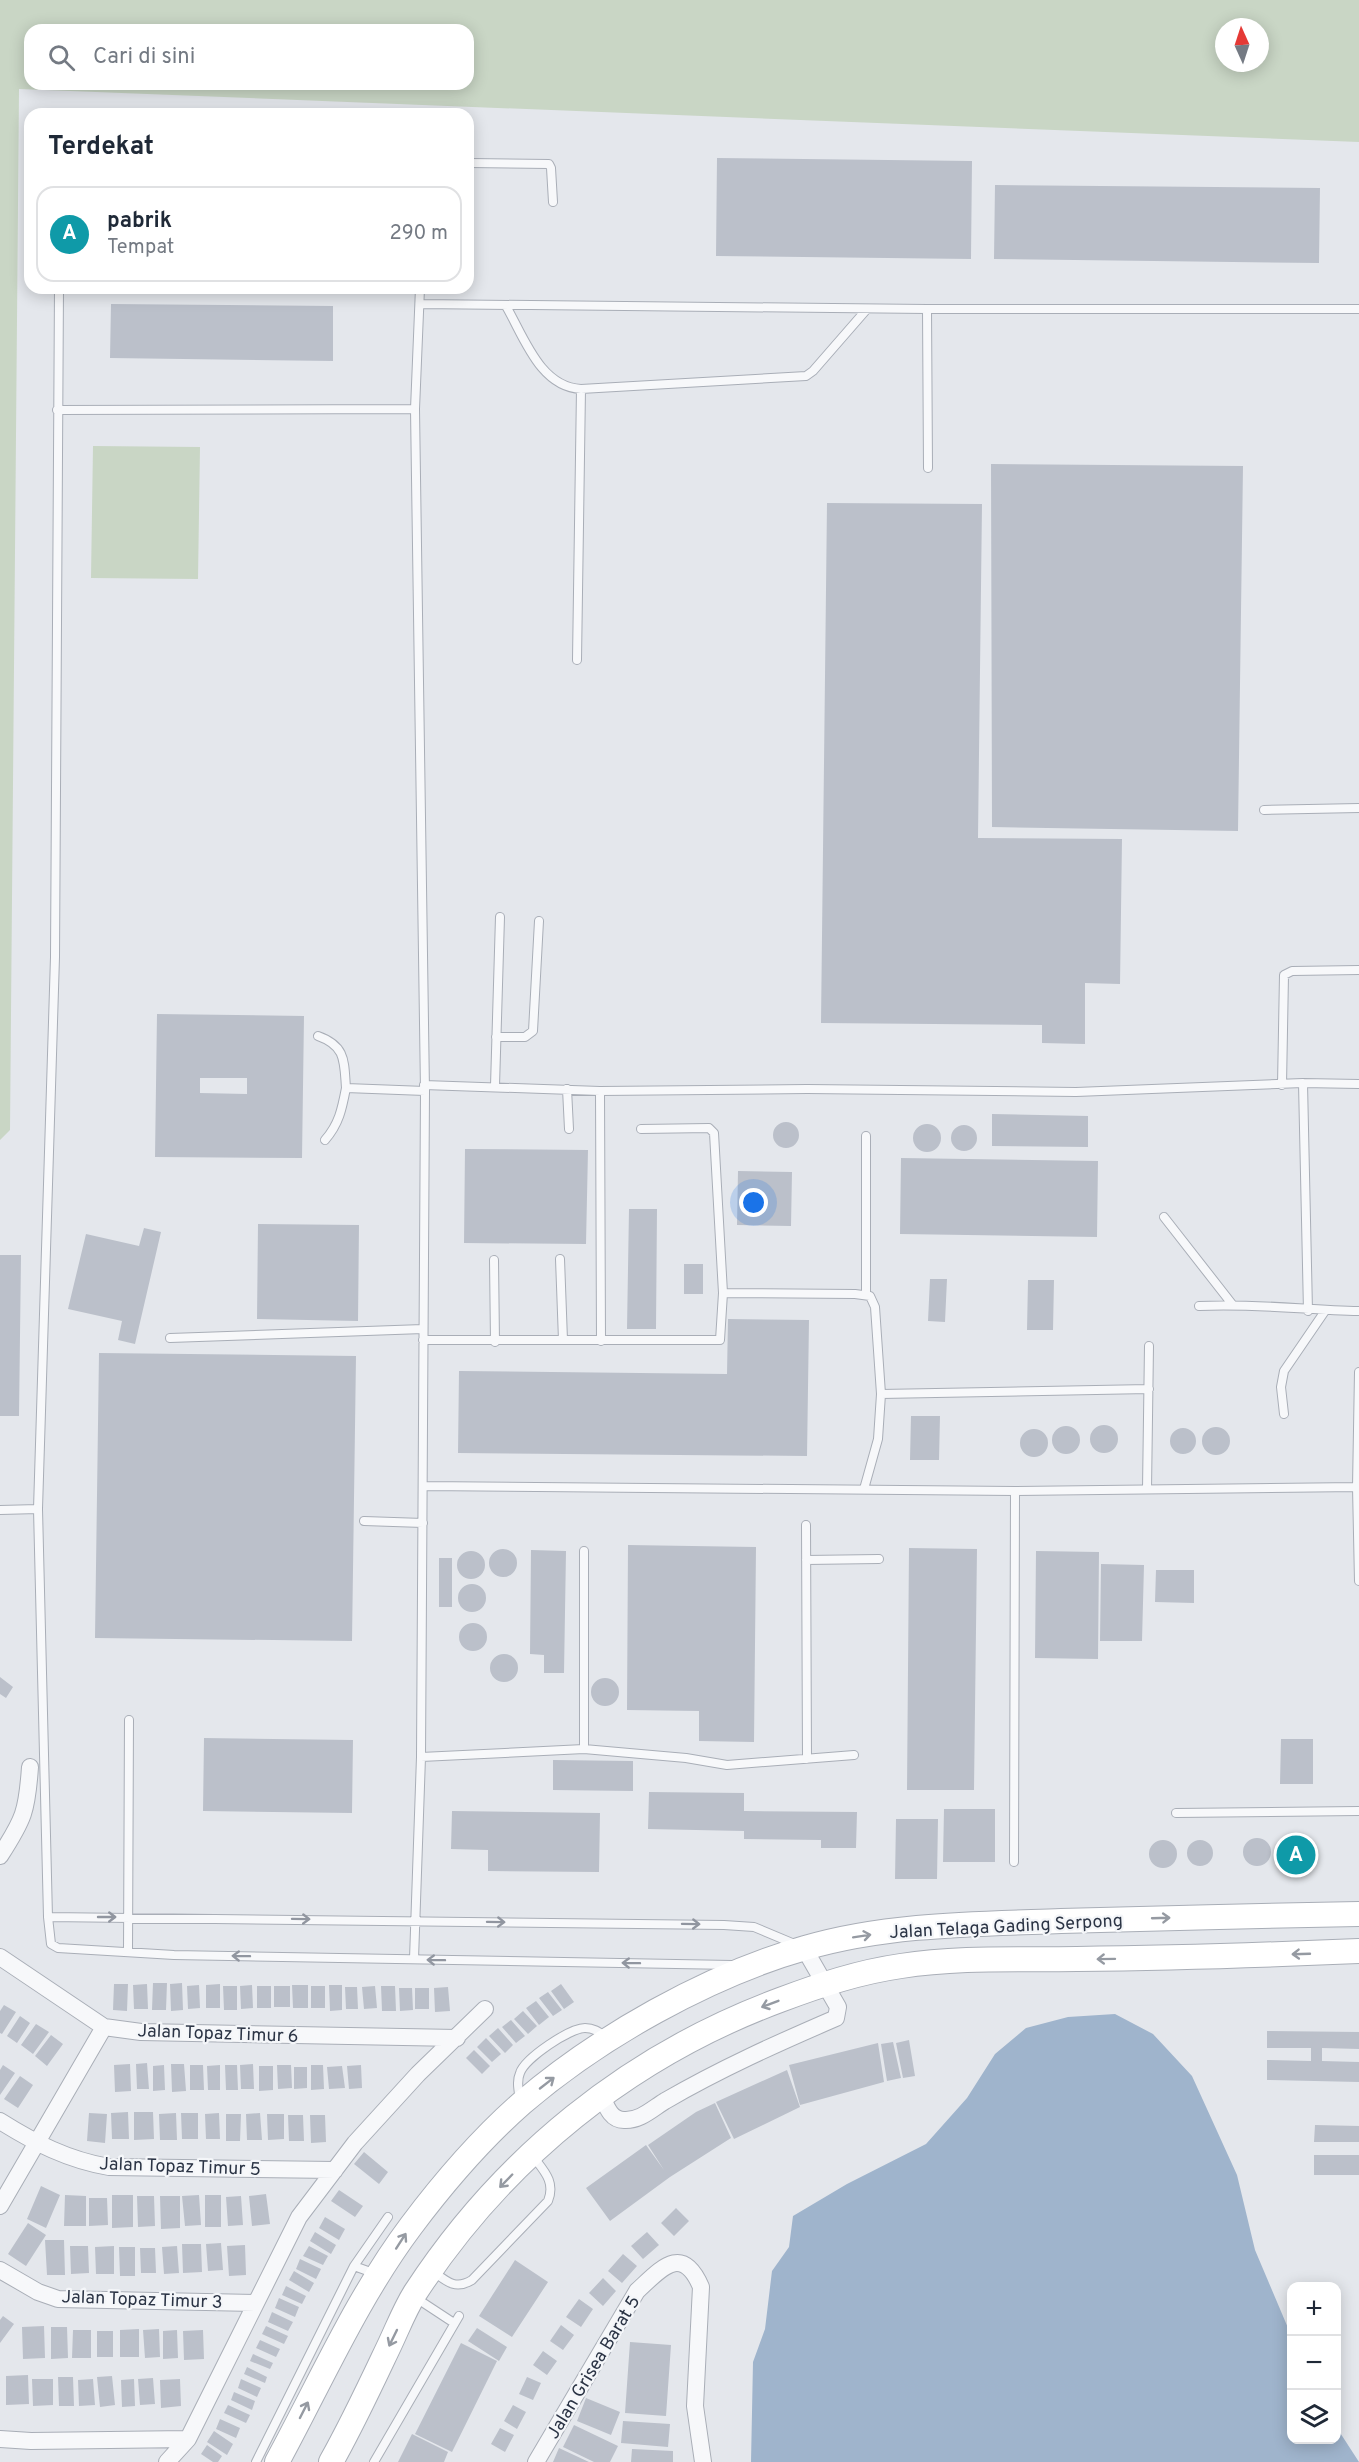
<!DOCTYPE html>
<html lang="id">
<meta charset="utf-8">
<style>
:root{--surface:#fff;--page:#f2f2f3;--text:#1f2937;--muted:#747a83;--line:#e0e1e3;--accent:#d1495b}
body{margin:0;font-family:Overpass,sans-serif;background:var(--page);color:var(--text)}
.controls{position:absolute;right:18px;bottom:18px;display:grid;overflow:hidden;border-radius:12px;box-shadow:0 3px 15px #0003}
.controls button{width:54px;height:54px;display:grid;place-items:center;padding:0;border:0;border-bottom:2px solid var(--line);background:var(--surface);color:var(--text);font:30px sans-serif}
.compass{position:absolute;left:1215px;top:18px;width:54px;height:54px;border-radius:50%;background:var(--surface);box-shadow:0 3px 15px #0003;rotate:357deg}
.you{position:absolute;left:754px;top:1203px;width:21px;height:21px;margin:-15px;border:4px solid #fff;border-radius:50%;background:#1a73e8;box-shadow:0 0 0 9px #1a73e833}
.badge{display:grid;place-items:center;width:39px;height:39px;border-radius:50%;background:var(--accent);color:#fff;font-size:20px;font-weight:700}
.pin{position:absolute;translate:-50% -50%;border:3px solid #fff;box-shadow:0 2px 6px #0006}
.list{margin:0;padding:0;list-style:none}
h2{display:flex;justify-content:space-between;align-items:center;height:78px;margin:0;padding:0 24px;font-size:26px}
h2 small{font-size:20px;font-weight:400;color:var(--muted)}
.list li{display:grid;grid-template-columns:39px 1fr auto;gap:18px;align-items:center;box-sizing:border-box;height:96px;margin:0 12px 12px;padding:0 12px;border:2px solid var(--line);border-radius:18px}
.list b{display:block;font-size:22px;white-space:nowrap}
.list p{margin:0;font-size:20px;white-space:nowrap;color:var(--muted)}
.list em{font-size:20px;font-style:normal;color:var(--muted)}
.icon{flex:none;width:33px;height:33px;fill:none;stroke:currentColor;stroke-width:2;stroke-linecap:round;stroke-linejoin:round}
.map{position:relative;flex:none;width:1359px;height:2462px;overflow:hidden}
.search{position:absolute;background:var(--surface);box-shadow:0 3px 15px #0003;left:24px;top:24px;width:450px;height:66px;display:flex;align-items:center;gap:15px;box-sizing:border-box;padding:0 21px;border-radius:18px;color:var(--muted);font-size:22px}
.panel{position:absolute;background:var(--surface);box-shadow:0 3px 15px #0003;left:24px;top:108px;width:450px;height:186px;border-radius:18px}
.map>svg:first-child{display:block}
.green{fill:#c9d6c5;fill-rule:evenodd}
.water{fill:#9fb4cc}
.building{fill:#bbc0ca;fill-rule:evenodd}
.lines{fill:none;stroke-linecap:round;stroke-linejoin:round}
.service-casing{stroke:#a9aeb7;stroke-width:10}
.minor-casing{stroke:#a9aeb7;stroke-width:18}
.secondary-casing{stroke:#a9aeb7;stroke-width:26}
.service{stroke:#f7f8fa;stroke-width:8}
.minor{stroke:#f7f8fa;stroke-width:16}
.secondary{stroke:#fff;stroke-width:24}
.oneway{stroke:#9196a0}
.oneway2{stroke:#959aa2}
.labels{text-anchor:middle;stroke-width:4.5;stroke-linejoin:round;paint-order:stroke}
.street-label{font-size:18px;fill:#2b3445;stroke:#f4f6f9}
</style>
<div class="map">
<svg width="1359" height="2462" viewBox="0 0 1359 2462">
<rect width="100%" height="100%" fill="#e4e7ec"/>
<!-- green -->
<path class="green" d="M0,0H1359V142L19,89L10,1130L0,1140ZM1224,27H1260V63H1224ZM30,30H468V84H30Z
M93,446L200,447L198,579L91,578Z"/>
<!-- water -->
<path class="water" d="M1115,2014L1153,2034L1192,2076L1237,2175L1255,2250L1291,2335L1292,2440H1336L1337,2428L1359,2462H751L753,2362L765,2329L772,2271L789,2247L793,2216L847,2184L926,2144L967,2098L995,2054L1026,2028L1068,2017Z"/>
<!-- building -->
<path class="building" d="M717,158L972,161L971,259L716,256Z
M995,185L1320,188L1319,263L994,259Z
M111,304L333,306V361L110,358Z
M991,464L1243,466L1238,831L992,827Z
M827,503L982,504L978,838L1122,839L1120,984L1085,983V1044L1042,1043V1025L821,1023Z
M157,1014L304,1016L302,1158L155,1157ZM200,1078H247V1094L200,1093Z
M992,1114L1088,1116V1147L992,1146Z
M773 1135a13 13 0 1 1 26 0a13 13 0 1 1-26 0Z
M913 1138a14 14 0 1 1 28 0a14 14 0 1 1-28 0Z
M951 1138a13 13 0 1 1 26 0a13 13 0 1 1-26 0Z
M465,1149L588,1150L586,1244L464,1243Z
M901,1158L1098,1161L1097,1237L900,1234Z
M738,1171L792,1172L791,1226L737,1225Z
M629,1209H657L656,1329H627Z
M258,1224L359,1225L358,1321L257,1319Z
M144,1228L161,1232L135,1344L118,1340L122,1321L68,1309L86,1234L139,1246Z
M0,1255H21L19,1416H0Z
M684,1264H703V1294H684Z
M930,1279H947L945,1322L928,1321Z
M1028,1280H1054L1053,1330H1027Z
M728,1319L809,1320L807,1456L458,1453L459,1371L727,1374Z
M99,1353L356,1356L352,1641L95,1638Z
M911,1416H940L939,1460H910Z
M1090 1439a14 14 0 1 1 28 0a14 14 0 1 1-28 0Z
M1052 1440a14 14 0 1 1 28 0a14 14 0 1 1-28 0Z
M1202 1441a14 14 0 1 1 28 0a14 14 0 1 1-28 0Z
M1170 1441a13 13 0 1 1 26 0a13 13 0 1 1-26 0Z
M1020 1443a14 14 0 1 1 28 0a14 14 0 1 1-28 0Z
M628,1545L756,1547L754,1742L699,1741V1711L627,1710Z
M909,1548L977,1549L974,1790H907Z
M489 1563a14 14 0 1 1 28 0a14 14 0 1 1-28 0Z
M531,1550L566,1551L564,1673H544V1655L530,1654Z
M1036,1551L1099,1552L1098,1659L1035,1658Z
M457 1565a14 14 0 1 1 28 0a14 14 0 1 1-28 0Z
M439,1558H452V1607H439Z
M1101,1564L1144,1565L1142,1641H1100Z
M1156,1570H1194V1603L1155,1602Z
M458 1598a14 14 0 1 1 28 0a14 14 0 1 1-28 0Z
M459 1637a14 14 0 1 1 28 0a14 14 0 1 1-28 0Z
M490 1668a14 14 0 1 1 28 0a14 14 0 1 1-28 0Z
M0,1677L13,1687L6,1698L0,1694Z
M591 1692a14 14 0 1 1 28 0a14 14 0 1 1-28 0Z
M204,1738L353,1740L352,1813L203,1811Z
M1281,1739H1313V1784H1280Z
M553,1760L633,1761V1791L553,1790Z
M649,1792L744,1793V1811L857,1812L856,1848H821V1840L744,1839V1831L648,1829Z
M944,1809H995V1862H943Z
M452,1811L600,1813L599,1872L488,1871V1850L451,1849Z
M896,1819H938L937,1879H895Z
M1243 1852a14 14 0 1 1 28 0a14 14 0 1 1-28 0Z
M1187 1853a13 13 0 1 1 26 0a13 13 0 1 1-26 0Z
M1149 1854a14 14 0 1 1 28 0a14 14 0 1 1-28 0Z
M1282 1855a14 14 0 1 1 28 0a14 14 0 1 1-28 0Z
M153,1983H167L166,2010H152Z
M182,1983L183,2010L171,2011L170,1984Z
M114,1984H128L127,2011L113,2010Z
M147,1984L148,2009H134L133,1985Z
M220,1984V2008H206V1985Z
M561,1984L574,2002L564,2009L551,1991Z
M199,1985L200,2008L188,2009L187,1986Z
M252,1985L253,2008L241,2009L240,1986Z
M292,1985H308V2008H293Z
M329,1985H342V2010L330,2011Z
M223,1986H237V2010H224Z
M257,1986H271V2008H257Z
M274,1986H290V2007H274Z
M311,1986H325V2008H311Z
M375,1986L377,2008L364,2009L362,1987Z
M381,1986H395L396,2011H382Z
M345,1987H357L358,2009H346Z
M448,1987L450,2011L435,2012L434,1988Z
M399,1988H412L413,2010L400,2011Z
M415,1988H429V2009H415Z
M548,1992L562,2010L553,2016L539,1998Z
M536,2001L549,2017L539,2025L526,2008Z
M4,2005L16,2012L2,2034L0,2033V2011Z
M523,2011L537,2026L528,2034L514,2019Z
M20,2016L30,2023L17,2043L7,2036Z
M511,2020L525,2036L516,2043L502,2027Z
M36,2024L49,2032L33,2054L21,2045Z
M498,2028L513,2045L505,2053L489,2036Z
M1267,2031L1359,2032V2049L1322,2048V2061L1359,2062V2082L1267,2080V2060L1311,2061V2048H1267Z
M51,2035L63,2044L47,2066L35,2056Z
M486,2038L501,2054L492,2062L477,2047Z
M909,2040L915,2076L903,2078L896,2043Z
M893,2042L901,2078L887,2081L881,2044Z
M878,2043L884,2082L800,2105L789,2065Z
M474,2050L490,2066L482,2074L466,2058Z
M147,2063L149,2089H137L136,2064Z
M130,2064L131,2091L115,2092L114,2065Z
M171,2064H184L186,2091L172,2092Z
M253,2064L254,2089H241L240,2065Z
M3,2065L15,2073L0,2095V2070Z
M164,2065L165,2090L153,2091V2066Z
M190,2065H203L204,2090H190Z
M220,2065V2090H208L207,2066Z
M225,2065H237L238,2090H226Z
M277,2065H291L292,2088L278,2089Z
M311,2065H323L324,2089L311,2090Z
M361,2065L362,2088L349,2089L347,2066Z
M259,2066H273V2090L259,2091Z
M342,2066L345,2088L329,2089L327,2067Z
M294,2067H307V2088L294,2089Z
M787,2070L800,2107L734,2139L716,2102Z
M20,2076L33,2085L18,2108L4,2099Z
M715,2103L731,2138L670,2177L610,2221L586,2188L646,2145L664,2170L648,2145L696,2112Z
M128,2112L129,2139H112L111,2113Z
M134,2112H153L154,2139L134,2140Z
M89,2113L107,2114L105,2143L87,2141Z
M176,2113L177,2140H160L159,2114Z
M181,2113H198V2139H182Z
M219,2113L220,2139H206L205,2114Z
M260,2113L262,2140H247L246,2114Z
M226,2114H241L240,2141H226Z
M267,2114H284V2139L268,2140Z
M288,2115H303L304,2141H289Z
M310,2115H325L326,2142L311,2143Z
M1315,2125L1359,2126V2142H1314Z
M364,2152L388,2172L379,2184L354,2164Z
M1314,2155H1359V2175H1314Z
M41,2186L60,2195L46,2228L27,2219Z
M339,2190L363,2206L355,2217L331,2201Z
M266,2194L270,2224L252,2226L249,2196Z
M65,2195L86,2196V2226H64Z
M112,2195H133V2227L112,2228Z
M199,2195L201,2225L185,2226L182,2196Z
M205,2195H221V2227H205Z
M137,2196H154L155,2226L138,2227Z
M160,2196H180V2228L161,2229Z
M241,2196L243,2225L228,2226L226,2197Z
M89,2198H107L108,2225L89,2226Z
M676,2208L689,2221L674,2236L661,2223Z
M325,2217L345,2229L339,2240L319,2228Z
M28,2223L46,2235L26,2266L8,2254Z
M315,2232L336,2245L331,2254L310,2241Z
M647,2232L659,2245L643,2259L631,2246Z
M45,2240H64L65,2275H47Z
M221,2243L223,2270L208,2271L206,2244Z
M182,2244H201L202,2272L183,2273Z
M245,2245L246,2275L229,2276L227,2246Z
M70,2246H88L89,2273L71,2274Z
M114,2246V2274H96L95,2247Z
M177,2246L179,2273L164,2274L162,2247Z
M309,2246L328,2256L323,2265L303,2256Z
M119,2247H135V2276H120Z
M140,2248H155L156,2273H141Z
M623,2254L637,2266L622,2283L608,2271Z
M300,2259L321,2269L316,2279L296,2269Z
M515,2260L548,2282L512,2337L479,2316Z
M294,2271L314,2283L309,2292L289,2280Z
M603,2278L616,2291L603,2306L589,2293Z
M286,2286L306,2296L302,2304L282,2295Z
M279,2298L299,2307L295,2317L275,2308Z
M579,2299L593,2309L581,2327L566,2317Z
M272,2312L293,2322L288,2331L268,2322Z
M3,2316L14,2324L0,2343V2320Z
M561,2325L574,2335L563,2350L550,2341Z
M44,2326L45,2358L23,2359L22,2327Z
M266,2326L288,2336L284,2344L262,2334Z
M51,2327H67L68,2358L51,2359Z
M477,2328L507,2347L499,2361L468,2341Z
M139,2329V2357H120V2330Z
M159,2329L160,2357L145,2358L143,2330Z
M73,2330H91V2358H72Z
M177,2330L178,2358L163,2359V2331Z
M203,2330L204,2359L184,2360L183,2331Z
M97,2331H113V2357H97Z
M260,2340L280,2349L276,2357L256,2348Z
M630,2342L671,2345L666,2416L625,2413Z
M461,2343L497,2361L452,2452L415,2434Z
M543,2351L557,2361L547,2375L533,2365Z
M253,2354L273,2363L270,2369L250,2361Z
M247,2367L267,2377L265,2383L244,2374Z
M28,2375L29,2404L6,2405V2376Z
M112,2376L115,2405L100,2407L97,2377Z
M58,2377H73L74,2406H59Z
M527,2377L541,2383L533,2400L519,2394Z
M153,2378L155,2404L140,2405L138,2379Z
M32,2379H53V2405L33,2406Z
M93,2379L95,2405L79,2406L78,2380Z
M134,2379L135,2406L122,2407L121,2380Z
M180,2379L181,2406L161,2408L160,2380Z
M241,2379L261,2388L257,2397L238,2388Z
M234,2392L255,2401L252,2410L231,2400Z
M586,2398L620,2412L611,2435L577,2421Z
M228,2405L250,2415L246,2423L224,2413Z
M513,2405L526,2412L517,2429L504,2421Z
M220,2419L240,2428L236,2438L216,2429Z
M623,2421L670,2424L668,2447L621,2443Z
M574,2425L618,2446L610,2462H594L563,2447Z
M500,2428L514,2435L505,2452L491,2444Z
M214,2431L233,2444L227,2455L207,2442Z
M412,2434L448,2452L444,2462H398Z
M207,2445L222,2456L218,2462H213L201,2454Z
M559,2448L589,2462H553Z
M632,2449L673,2451V2462H631Z"/>
<g class="lines">
<!-- service casing -->
<g class="service-casing">
<path id="service" d="M468,163L549,164L551,168L553,202
M59,288L55,957L38,1509L48,1917L51,1944L58,1948L174,1955L732,1965
M420,304L927,309H1359
M506,306C524,337 540,387 581,389L806,376L813,371L867,309
M927,309L928,468
M57,410L415,409
M577,660L581,389
M1264,810L1359,808
M318,1036C346,1046 344,1061 346,1088
M496,1037H525L533,1031L539,921
M1303,1083L1308,1311
M424,1085L600,1091L807,1089L1076,1092L1303,1083L1359,1084
M1282,1085L1284,975L1292,971L1359,970
M495,1086L500,917
M567,1089L569,1129
M600,1091L601,1341
M325,1140C339,1124 342,1109 346,1088L425,1091
M1164,1217L1232,1304
M560,1259L563,1340
M494,1260L495,1342
M723,1293L855,1294L870,1296L875,1307L881,1394
M866,1295V1136
M1199,1306C1252,1303 1306,1310 1359,1311
M170,1338L423,1329
M423,1340H720L723,1293L714,1133L709,1128L641,1129
M1359,1372L1357,1487L1359,1581
M1284,1414L1281,1387L1284,1371L1325,1311
M423,1486L1015,1491L1357,1487
M864,1489L878,1439L881,1394L1149,1389
M1147,1489L1149,1346
M0,1510L38,1509
M364,1521L423,1523
M806,1525L807,1759
M806,1560L879,1559
M584,1749V1551
M421,1757L584,1749L686,1758L727,1765L854,1755
M1176,1813L1359,1811
M1014,1862L1015,1491
M48,1917L724,1925L754,1927L797,1945
M128,1952L129,1720
M414,1959L421,1757L425,1091L415,409L420,288
M520,2101C519,2091 516,2082 520,2073C525,2058 570,2028 585,2028C594,2028 599,2032 606,2037
M354,2266L376,2274
M434,2272C447,2282 456,2290 472,2280L548,2201C556,2181 543,2170 532,2155
M416,2298L454,2323
M256,2462L354,2266L388,2217
M374,2462L459,2316"/>
</g>
<!-- minor casing -->
<g class="minor-casing">
<path id="minor" d="M0,1856C24,1819 27,1811 30,1767
M0,1957L104,2027L141,2032L457,2038
M601,2094C606,2105 610,2120 624,2120C640,2121 652,2109 665,2101C720,2069 778,2043 836,2018L838,2007L804,1948
M0,2121C35,2143 68,2160 109,2167L335,2170
M0,2206L104,2027
M0,2270L38,2292L58,2299L255,2303
M0,2439L31,2441L188,2439
M167,2462L188,2439L299,2217L355,2143L418,2074L485,2009
M536,2462L637,2291C661,2269 682,2243 701,2287L695,2406L703,2462"/>
</g>
<!-- secondary casing -->
<g class="secondary-casing">
<path id="secondary" d="M277,2462C320,2383 357,2298 411,2226C444,2182 481,2139 522,2103C599,2037 707,1976 805,1948C887,1924 976,1924 1061,1921C1160,1918 1260,1916 1359,1914
M331,2462C353,2423 371,2384 390,2344C398,2327 405,2309 415,2293C503,2158 629,2056 780,2000C820,1985 859,1972 901,1966C959,1957 1018,1960 1077,1959C1171,1958 1265,1955 1359,1951"/>
</g>
<!-- service -->
<use href="#service" class="service"/>
<!-- minor -->
<use href="#minor" class="minor"/>
<!-- secondary -->
<use href="#secondary" class="secondary"/>
</g>
<!-- one-way arrows -->
<defs><path id="oneway-shaft" d="M-6 0H5M1.5-3L5.5 0L1.5 3" fill="none" stroke-width="1.6" stroke-linecap="round" stroke-linejoin="round" transform="scale(1.5)"/></defs>
<g class="oneway">
<use href="#oneway-shaft" transform="translate(107 1917)"/>
<use href="#oneway-shaft" transform="translate(301 1919) rotate(1)"/>
<use href="#oneway-shaft" transform="translate(496 1922) rotate(1)"/>
<use href="#oneway-shaft" transform="translate(691 1924) rotate(1)"/>
<use href="#oneway-shaft" transform="translate(241 1956) rotate(-179)"/>
<use href="#oneway-shaft" transform="translate(436 1960) rotate(-179)"/>
<use href="#oneway-shaft" transform="translate(631 1963) rotate(-179)"/>
</g>
<g class="oneway2">
<use href="#oneway-shaft" transform="translate(1161 1918) rotate(-2)"/>
<use href="#oneway-shaft" transform="translate(862 1936) rotate(-9)"/>
<use href="#oneway-shaft" transform="translate(1301 1954) rotate(178)"/>
<use href="#oneway-shaft" transform="translate(1106 1959) rotate(179)"/>
<use href="#oneway-shaft" transform="translate(770 2004) rotate(159)"/>
<use href="#oneway-shaft" transform="translate(547 2083) rotate(-38)"/>
<use href="#oneway-shaft" transform="translate(506 2181) rotate(134)"/>
<use href="#oneway-shaft" transform="translate(401 2241) rotate(-57)"/>
<use href="#oneway-shaft" transform="translate(393 2338) rotate(116)"/>
<use href="#oneway-shaft" transform="translate(304 2410) rotate(-63)"/>
</g>
<g class="labels">
<!-- street labels -->
<g class="street-label">
<text transform="translate(1006 1926) rotate(-3)" y="6">Jalan Telaga Gading Serpong</text>
<text transform="translate(218 2033) rotate(2)" y="6">Jalan Topaz Timur 6</text>
<text transform="translate(180 2166) rotate(2)" y="6">Jalan Topaz Timur 5</text>
<text transform="translate(142 2299) rotate(2)" y="6">Jalan Topaz Timur 3</text>
<text transform="translate(593 2367) rotate(-59)" y="6">Jalan Grisea Barat 5</text>
</g>
</g>
</svg>
<div class="controls">
<button>+</button>
<button>−</button>
<button><svg class="icon" aria-label="layers" viewBox="0 0 24 24"><path d="M12 4l9 5-9 5-9-5zM3 14l9 5 9-5"/></svg></button>
</div>
<svg class="compass" viewBox="-18 -18 36 36"><path d="M0-13l5 13h-10z" fill="#e53935"/><path d="M0 13l5-13h-10z" fill="#747a83"/></svg>
<div class="you"></div>
<div class="pin badge" style="left:1296px;top:1855px;background:#0f9aa8">A</div>
<div class="search"><svg class="icon" aria-label="search" viewBox="0 0 24 24"><circle cx="10" cy="10" r="6"/><path d="M15 15l6 6"/></svg>Cari di sini</div>
<section class="panel">
<h2>Terdekat<small></small></h2>
<ul class="list">
<li><span class="badge" style="background:#0f9aa8">A</span><div><b>pabrik</b><p>Tempat</p></div><em>290 m</em></li>
</ul>
</section>
</div>
